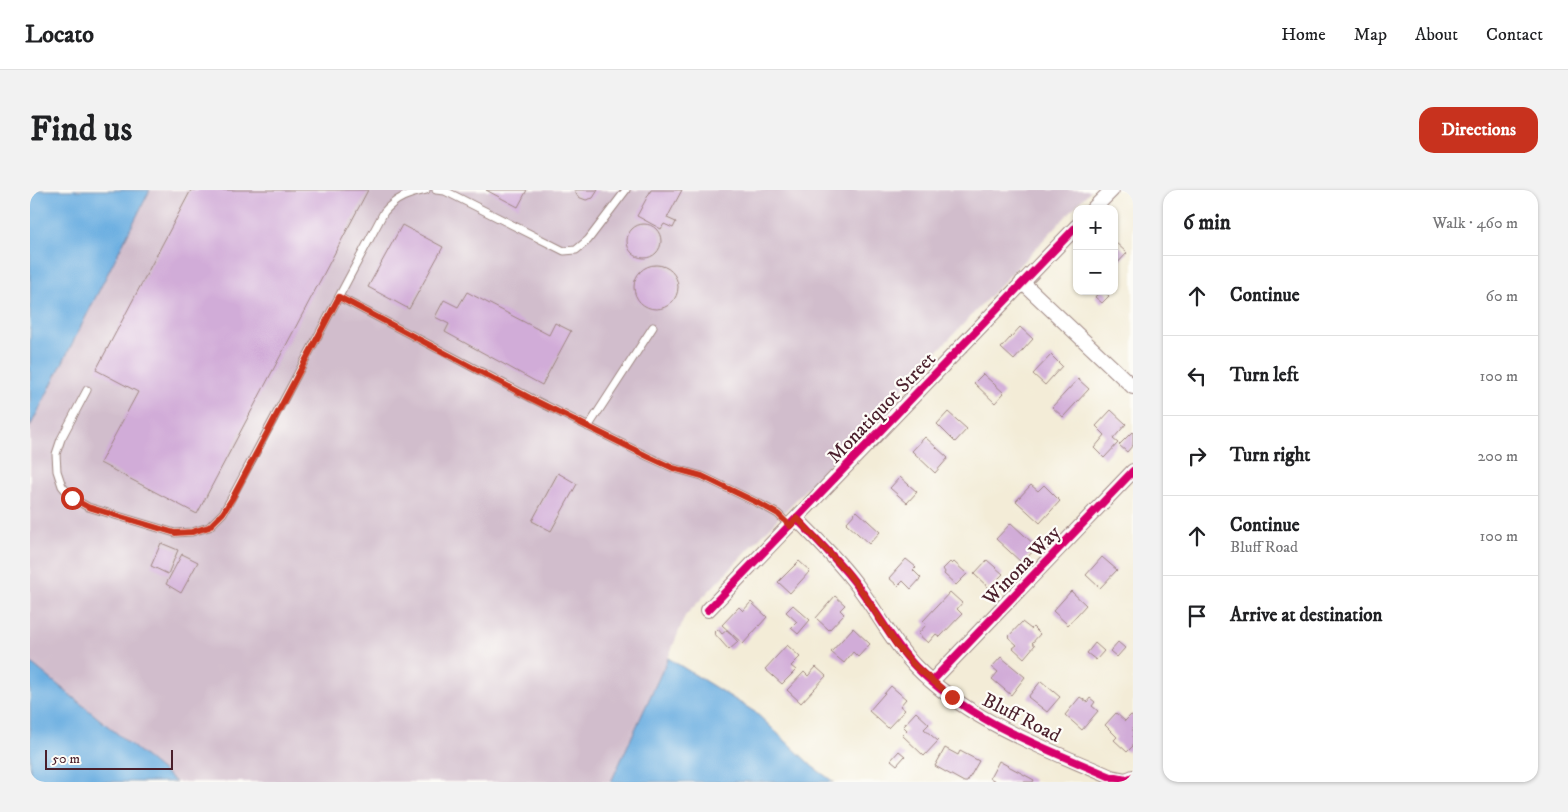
<!DOCTYPE html>
<meta charset="utf-8">
<style>
:root{--surface:#fff;--page:#f2f2f2;--text:#202124;--muted:#757577;--line:#e0e0e0;--accent:#c8321e}
body{margin:0;font-family:"IM FELL DW Pica",serif;background:var(--page);color:var(--text)}
.controls{position:absolute;right:15px;top:15px;display:grid;overflow:hidden;border-radius:10px;box-shadow:0 1px 4px #0004}
.controls button{width:45px;height:45px;display:grid;place-items:center;padding:0;border:0;border-bottom:1px solid var(--line);background:var(--surface);color:var(--text);font:25px sans-serif}
.scale{position:absolute;left:15px;bottom:12px;width:128px;box-sizing:border-box;padding-left:5px;border:2px solid #4a1f2b;border-top:0;font-size:14px;line-height:18px;white-space:nowrap;color:#4a1f2b;-webkit-text-stroke:4px #fdfcf7;paint-order:stroke}
.stop{position:absolute;width:15px;height:15px;margin:-11px;border:4px solid #c8321e;border-radius:50%;background:#fff}
.stop.end{background:#c8321e;border-color:#fff;box-shadow:0 1px 5px #0008}
.list{margin:0;padding:0;list-style:none}
h2{display:flex;justify-content:space-between;align-items:center;height:65px;margin:0;padding:0 20px;font-size:21px}
h2 small{font-size:16px;font-weight:400;color:var(--muted)}
.list li{display:grid;grid-template-columns:32px 1fr auto;gap:15px;align-items:center;box-sizing:border-box;height:80px;padding:0 20px;border-top:1px solid var(--line)}
.list b{display:block;font-size:19px;white-space:nowrap}
.list p{margin:0;font-size:16px;white-space:nowrap;color:var(--muted)}
.list em{font-size:16px;font-style:normal;color:var(--muted)}
.icon{flex:none;width:28px;height:28px;fill:none;stroke:currentColor;stroke-width:2;stroke-linecap:round;stroke-linejoin:round}
.map{position:relative;flex:none;width:1103px;height:592px;overflow:hidden;border-radius:15px}
header{display:flex;align-items:center;gap:30px;box-sizing:border-box;height:70px;padding:0 25px;background:var(--surface);border-bottom:1px solid var(--line)}
header strong{font-size:24px}
nav{display:flex;gap:28px;margin-inline-start:auto;font-size:18px}
.intro{display:flex;align-items:center;justify-content:space-between;box-sizing:border-box;height:120px;padding:0 30px}
h1{margin:0;font-size:35px}
.button{padding:12px 22px;border-radius:15px;background:var(--accent);color:#fff;font-size:18px;font-weight:700}
main{display:flex;gap:30px;padding:0 30px}
aside{flex:1;background:var(--surface);border-radius:15px;box-shadow:0 1px 4px #0004}
.map>svg:first-child{display:block}
.industrial{fill:#d1bdcc}
.water{fill:#6cafe1;stroke:#5b6786}
.building{fill:#d1acd8}
.lines{fill:none;stroke-linecap:round;stroke-linejoin:round}
.service-casing{stroke:#9e8681;stroke-width:9}
.minor-casing{stroke:#9e8681;stroke-width:16}
.service{stroke:#fff;stroke-width:7}
.minor{stroke:#fff;stroke-width:14}
.cycleway-casing{stroke:#fdfcf7;stroke-width:11}
.cycleway{stroke:#d6006c;stroke-width:8}
.route{stroke:#c8321e;stroke-width:6}
.labels{text-anchor:middle;stroke-width:4.5;stroke-linejoin:round;paint-order:stroke}
.street-label{font-size:20px;fill:#4a1f2b;stroke:#fdfcf7}
</style>
<header>
<strong>Locato</strong>
<nav><a>Home</a><a>Map</a><a>About</a><a>Contact</a></nav>
</header>
<div class="intro"><h1>Find us</h1><a class="button">Directions</a></div>
<main>
<div class="map">
<svg width="1103" height="592" viewBox="0 0 1103 592">
<rect width="100%" height="100%" fill="#fdfcf7"/>
<filter id="ink" filterUnits="userSpaceOnUse"><feTurbulence type="fractalNoise" baseFrequency=".02" numOctaves="2"/><feDisplacementMap in="SourceGraphic" scale="10" xChannelSelector="R" yChannelSelector="G"/><feConvolveMatrix kernelMatrix="1 2 1 2 8 2 1 2 1" color-interpolation-filters="sRGB"/></filter>
<filter id="wash" filterUnits="userSpaceOnUse"><feTurbulence type="fractalNoise" baseFrequency=".0096" numOctaves="4" result="noise"/><feDisplacementMap in="SourceGraphic" scale="20" xChannelSelector="R" yChannelSelector="G"/><feGaussianBlur stdDeviation="1.12" result="paint"/><feColorMatrix in="noise" values="0 0 0 0 0 0 0 0 0 0 0 0 0 0 0 0 0 1.4 0 .05"/><feComposite in="paint" operator="in"/></filter>
<g filter="url(#wash)">
<rect width="100%" height="100%" fill="#f3ecd7"/>
<!-- industrial -->
<path class="industrial" d="M120,0H1061L655,426L638,468L581,592H146L0,472V237Z"/>
<!-- water -->
<path class="water" d="M0,0H120L0,237Z
M638,468L725,522L783,577L804,592H581Z
M0,472L146,592H0Z"/>
<g id="blocks">
<!-- building -->
<path class="building" d="M161,0H338L167,324L70,273L108,202L66,180Z
M456,0H497L488,17Z
M544,0H568L563,8L556,10L548,7Z
M621,0H652L637,28L646,32L643,38L634,34L631,39L607,26Z
M597 51a17 17 0 1 1 34 0a17 17 0 1 1-34 0Z
M372,35L413,57L379,119L338,97Z
M1084,51L1097,63L1084,77Z
M604 97a22 22 0 1 1 44 0a22 22 0 1 1-44 0Z
M1070,101H1074L1079,106L1072,113L1065,107Z
M437,102L519,145L525,133L541,141L512,195L415,142L419,134L405,127L414,110L428,117Z
M990,137L1003,149L984,170L971,158Z
M1021,165L1032,176L1015,195L1003,184Z
M953,184L974,203L965,213L944,193Z
M1048,189L1059,199L1033,227L1022,217Z
M1081,220L1096,234L1083,249L1088,253L1074,268L1064,258L1075,245L1066,236Z
M918,222L937,239L925,252L907,234Z
M1102,242L1103,243V255L1097,262L1089,255Z
M895,247L918,268L905,283L882,261Z
M528,283L547,294L521,341L502,331Z
M870,287L887,302L877,313L860,298Z
M1001,295L1008,301L1014,295L1030,311L1010,333L986,311Z
M827,321L850,342L839,354L816,333Z
M981,333L1007,357L992,373L966,349Z
M131,353L148,360L138,384L121,376Z
M152,364L168,372L151,403L136,394Z
M1072,367L1087,380L1070,398L1056,385Z
M876,369L886,377L883,380L891,388L881,399L873,391L868,396L859,388Z
M957,370L973,384L959,398L944,384Z
M769,371L780,381L760,403L748,392Z
M920,372L922,374L924,372L937,384L926,395L914,384L915,382L913,379Z
M1041,401L1056,415L1038,435L1023,421Z
M920,402L932,413L927,419L932,424L910,447L906,444L898,453L888,444L896,435L893,431Z
M805,406L815,415L810,420L814,424L799,440L786,428Z
M721,412L737,427L713,454L692,435L709,417L713,421Z
M763,415L780,430L768,444L761,438L767,432L756,422Z
M992,432L1001,439L1003,437L1010,444L1002,453L1005,455L994,468L983,458L987,455L978,447Z
M823,438L840,454L828,467L823,462L814,473L801,462Z
M688,439L692,444L697,440L708,452L699,460L684,443Z
M1088,452L1095,458L1087,467L1080,461Z
M1065,453L1074,461L1066,470L1057,463Z
M757,455L770,467L761,476L766,480L752,494L735,479Z
M971,467L995,487L981,505L962,489L968,482L962,477Z
M786,477L796,486L771,513L757,500L774,482L778,486Z
M1011,491L1030,507L1017,522L998,507Z
M861,496L876,509L870,516L875,520L858,538L839,521Z
M1050,507L1057,512L1060,508L1065,512L1062,516L1068,521L1052,540L1035,525Z
M886,522L899,534L894,539L908,551L894,566L872,545L877,540L873,536Z
M1086,523L1095,531L1101,525L1103,526V556L1097,562L1084,550L1087,547L1075,535Z
M915,558L928,565L930,561L949,571L937,592H934L905,576Z
M869,561L875,566L867,575L861,570Z
M969,571L1004,590L1003,592H967L960,588Z"/>
</g>
</g>
<g filter="url(#ink)">
<use href="#blocks" fill-opacity="0" stroke="#9e8681" stroke-width="1"/>
<g class="lines">
<!-- service casing -->
<g class="service-casing">
<path id="service" d="M406,0L415,1L427,7L534,61L546,60L558,50L596,0
M309,107L501,208L619,267L643,278L672,286L730,314L748,324L760,336
M57,200L31,249L26,264L27,281L32,296L42,308L58,317L145,343L162,342L179,337L193,323L201,309L354,22C367,7 378,4 396,0
M558,237L623,137"/>
</g>
<!-- minor casing -->
<g class="minor-casing">
<path id="minor" d="M1063,19L1082,0
M992,92L1103,197
M767,329C789,352 813,375 832,402C850,427 864,454 885,476C938,531 1013,557 1081,587L1096,590L1103,587
M678,420L1047,36
M902,491L1103,281"/>
</g>
<!-- service -->
<use href="#service" class="service"/>
<!-- minor -->
<use href="#minor" class="minor"/>
<!-- cycleway casing -->
<g class="cycleway-casing">
<path id="cycleway" d="M767,329C789,352 813,375 832,402C850,427 864,454 885,476C938,531 1013,557 1081,587L1096,590L1103,587
M678,420L1047,36
M902,491L1103,281"/>
</g>
<!-- cycleway -->
<use href="#cycleway" class="cycleway"/>
</g>
</g>
<g class="lines" filter="url(#ink)">
<!-- route -->
<path class="route" d="M42,308L58,317L145,343L162,342L179,337L193,323L202,309L309,107L500,208L619,267L643,278L672,286L730,314L748,324L760,336L767,328L817,382L833,403L868,457L886,477L922,507"/>
</g>
<g class="labels">
<!-- street labels -->
<g class="street-label">
<text transform="translate(851 217) rotate(-46)" y="7">Monatiquot Street</text>
<text transform="translate(991 375) rotate(-46)" y="7">Winona Way</text>
<text transform="translate(992 527) rotate(27)" y="7">Bluff Road</text>
</g>
</g>
</svg>
<div class="controls">
<button>+</button>
<button>−</button>
</div>
<div class="scale">50 m</div>
<div class="stop" style="left:42px;top:308px"></div>
<div class="stop end" style="left:922px;top:507px"></div>
</div>
<aside>
<h2>6 min<small>Walk · 460 m</small></h2>
<ul class="list">
<li><svg class="icon" aria-label="ahead" viewBox="0 0 24 24"><path d="M12 20V5M6 11l6-6 6 6"/></svg><div><b>Continue</b></div><em>60 m</em></li>
<li><svg class="icon" aria-label="left" viewBox="0 0 24 24"><path d="M17 20v-9H6M10 6l-5 5 5 5"/></svg><div><b>Turn left</b></div><em>100 m</em></li>
<li><svg class="icon" aria-label="right" viewBox="0 0 24 24"><path d="M7 20v-9h11M14 6l5 5-5 5"/></svg><div><b>Turn right</b></div><em>200 m</em></li>
<li><svg class="icon" aria-label="ahead" viewBox="0 0 24 24"><path d="M12 20V5M6 11l6-6 6 6"/></svg><div><b>Continue</b><p>Bluff Road</p></div><em>100 m</em></li>
<li><svg class="icon" aria-label="arrive" viewBox="0 0 24 24"><path d="M6 21V4h12l-3 4 3 4H6"/></svg><div><b>Arrive at destination</b></div></li>
</ul>
</aside>
</main>
